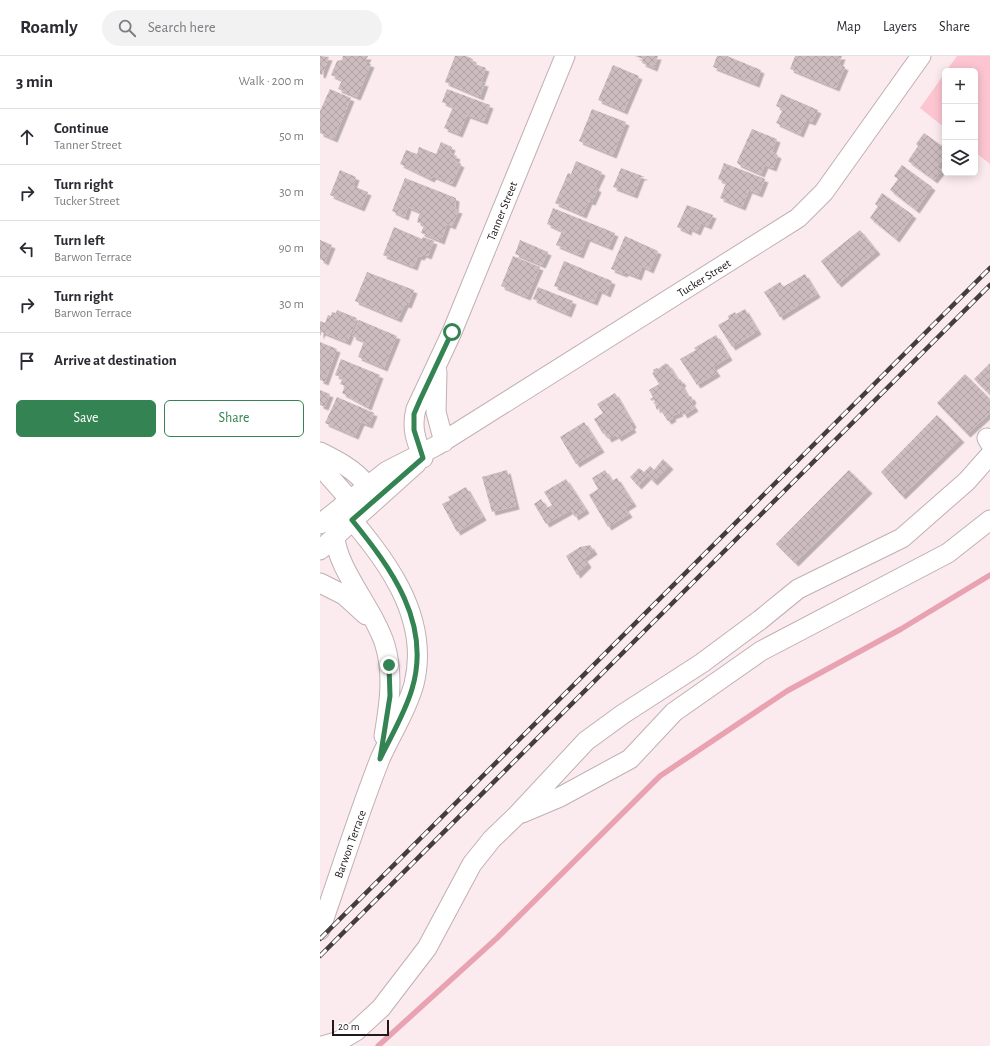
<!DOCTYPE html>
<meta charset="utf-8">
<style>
:root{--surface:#fff;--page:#f2f2f3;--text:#2b2b33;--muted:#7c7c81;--line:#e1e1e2;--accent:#348353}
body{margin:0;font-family:"Alegreya Sans",sans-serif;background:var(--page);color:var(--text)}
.controls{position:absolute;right:12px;top:12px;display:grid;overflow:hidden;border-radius:6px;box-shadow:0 2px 10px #0003}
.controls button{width:36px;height:36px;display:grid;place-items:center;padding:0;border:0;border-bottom:1px solid var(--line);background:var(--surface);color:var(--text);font:20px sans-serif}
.scale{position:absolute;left:12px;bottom:10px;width:57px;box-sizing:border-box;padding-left:4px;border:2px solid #201a1c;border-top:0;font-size:11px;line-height:14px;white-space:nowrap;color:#201a1c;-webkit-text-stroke:3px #fff;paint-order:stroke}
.stop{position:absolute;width:12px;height:12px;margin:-9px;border:3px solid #348353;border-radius:50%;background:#fff}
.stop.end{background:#348353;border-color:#fff;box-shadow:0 1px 4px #0008}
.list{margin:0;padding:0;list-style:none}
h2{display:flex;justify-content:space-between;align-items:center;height:52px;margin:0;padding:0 16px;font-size:17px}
h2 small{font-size:13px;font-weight:400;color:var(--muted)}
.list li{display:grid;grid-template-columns:26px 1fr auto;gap:12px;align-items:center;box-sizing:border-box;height:56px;padding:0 16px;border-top:1px solid var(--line)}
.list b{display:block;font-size:15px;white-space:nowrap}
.list p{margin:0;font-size:13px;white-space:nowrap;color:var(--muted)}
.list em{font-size:13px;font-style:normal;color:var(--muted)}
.actions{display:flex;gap:8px;padding:12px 16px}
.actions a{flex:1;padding:9px 0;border:1px solid var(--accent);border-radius:6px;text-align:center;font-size:14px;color:var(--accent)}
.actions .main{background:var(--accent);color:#fff}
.icon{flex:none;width:22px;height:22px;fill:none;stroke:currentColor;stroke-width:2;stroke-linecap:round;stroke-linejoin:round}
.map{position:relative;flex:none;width:670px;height:990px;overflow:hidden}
header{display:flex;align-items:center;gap:24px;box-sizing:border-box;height:56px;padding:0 20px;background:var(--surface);border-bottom:1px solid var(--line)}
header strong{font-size:19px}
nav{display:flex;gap:22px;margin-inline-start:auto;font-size:14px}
.search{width:280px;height:36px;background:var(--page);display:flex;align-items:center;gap:10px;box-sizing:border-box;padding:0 14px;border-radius:22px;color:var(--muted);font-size:15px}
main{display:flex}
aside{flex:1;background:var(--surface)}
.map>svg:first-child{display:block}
.grass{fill:#fcc5d1}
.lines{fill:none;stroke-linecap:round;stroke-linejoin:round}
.stream{stroke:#e8a2b2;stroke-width:5.5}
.building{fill:url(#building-cross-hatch);filter:url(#shadow)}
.minor-casing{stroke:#c0b0b3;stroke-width:21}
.minor{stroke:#fff;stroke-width:19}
.rail-casing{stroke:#443c3e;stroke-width:4.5}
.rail{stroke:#fff;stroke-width:3;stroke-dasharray:9;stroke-linecap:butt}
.route{stroke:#348353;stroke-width:5}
.labels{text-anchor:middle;stroke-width:4;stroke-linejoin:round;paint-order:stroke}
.street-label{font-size:12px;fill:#201a1c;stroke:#fff}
</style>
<header>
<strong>Roamly</strong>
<div class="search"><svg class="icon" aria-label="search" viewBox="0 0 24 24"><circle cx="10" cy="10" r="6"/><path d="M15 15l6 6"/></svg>Search here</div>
<nav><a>Map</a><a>Layers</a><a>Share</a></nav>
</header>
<main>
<aside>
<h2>3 min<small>Walk · 200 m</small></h2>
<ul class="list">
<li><svg class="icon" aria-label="ahead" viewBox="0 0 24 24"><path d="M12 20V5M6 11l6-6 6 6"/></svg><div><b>Continue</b><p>Tanner Street</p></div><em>50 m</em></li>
<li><svg class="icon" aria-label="right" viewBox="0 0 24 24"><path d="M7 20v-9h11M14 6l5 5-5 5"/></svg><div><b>Turn right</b><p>Tucker Street</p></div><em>30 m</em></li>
<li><svg class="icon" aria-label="left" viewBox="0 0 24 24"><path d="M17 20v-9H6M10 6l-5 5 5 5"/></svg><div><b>Turn left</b><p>Barwon Terrace</p></div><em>90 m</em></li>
<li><svg class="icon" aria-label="right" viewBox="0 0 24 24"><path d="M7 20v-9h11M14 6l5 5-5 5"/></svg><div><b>Turn right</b><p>Barwon Terrace</p></div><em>30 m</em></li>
<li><svg class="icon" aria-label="arrive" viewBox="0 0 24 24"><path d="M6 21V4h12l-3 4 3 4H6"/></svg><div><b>Arrive at destination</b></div></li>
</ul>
<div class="actions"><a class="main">Save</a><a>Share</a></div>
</aside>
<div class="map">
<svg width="670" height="990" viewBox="0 0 670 990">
<defs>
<pattern id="building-cross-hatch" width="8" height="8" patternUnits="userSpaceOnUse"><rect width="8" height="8" fill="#cdbcbf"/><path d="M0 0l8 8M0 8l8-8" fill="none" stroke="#b0a1a4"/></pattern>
<filter id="shadow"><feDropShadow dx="3.5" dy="3.5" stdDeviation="0" flood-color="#0004"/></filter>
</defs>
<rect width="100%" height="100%" fill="#fcebee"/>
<!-- grass -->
<path class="grass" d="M637,0H670V108L655,96V15H626Z
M625,17V72L600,52Z"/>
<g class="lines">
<!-- stream -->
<path class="stream" d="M58,990L177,882L340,720L467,635L581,573L670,519"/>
</g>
<!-- building -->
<path class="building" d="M0,0L9,1L2,19L0,18Z
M23,0H48L45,6L51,8L37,41L18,33L22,24L11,19L17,5L22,4Z
M135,0H146L153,3L152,7L166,12L161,26L165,27L160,41L125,26Z
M315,0H338L334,12L322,7L323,3Z
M397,0H407L441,14L436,28L393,11Z
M475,0H522L519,8L525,11L516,32L470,13Z
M293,9L319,20L304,55L278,44Z
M10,33L31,42L14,83L0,77V55Z
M127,33L170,49L164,65L147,59L139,78L124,72L133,51L122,46Z
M461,38L498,54L492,66L486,64L480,78L456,67L463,53L456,50Z
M272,53L306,66L293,99L259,85Z
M432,73L457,83L452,96L458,99L453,112L445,109L441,118L418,108L417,106Z
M604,77L625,92V100L617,111L622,114L614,124L588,105L598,90L596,88Z
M121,86L132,91L130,97L137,100L135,105L141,108L132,128L113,120L111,123L80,108L86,94L97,98L99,91L116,98Z
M256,105L282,116L275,131L278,133L272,146L269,145L263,159L235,147L248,117L251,118Z
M404,107L445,123L439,138L429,134L422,151L400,142L406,127L398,123Z
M582,109L612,131L596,154L570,134L578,123L574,120Z
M301,112L325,121H321L314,139L293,131Z
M20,114L36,121L33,130L48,136L41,152L10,139Z
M85,122L136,142L135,153L139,154L132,170L127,168L121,185L101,177L104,169L97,166L100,156L88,151L85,161L72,155Z
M562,137L593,159L576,183L550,162L558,150L555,148Z
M367,149L393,159L388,170L381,167L377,176L369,172L368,176L357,171Z
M233,152L295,177L289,191L267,182L260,199L236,189L242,175L227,168Z
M74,171L102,183L103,181L114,185L108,200L103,198L101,201L98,200L94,211L63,199Z
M540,174L557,195L518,228L501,205Z
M305,180L338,195L330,214L322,210L318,221L305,216L304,218L291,213Z
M0,184L12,189L5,206L0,203Z
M200,184L228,196L222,209L195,198Z
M193,200L220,211L207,241L181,230Z
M244,205L292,225L287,238L279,234L274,246L234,230Z
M47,216L94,234L88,249L85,248L78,263L35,245Z
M485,218L497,238L460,261L444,236L460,226L463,231Z
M218,231L253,245L248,258L213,243Z
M425,253L438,275L412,291L398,269L409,263L408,260L415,256L416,258Z
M17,254L37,262L27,286L2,276L0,280V265L5,267L8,259L11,260L12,256L16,257Z
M39,264L77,280L64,312L38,301L44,285L32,280Z
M396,279L409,301L393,311L397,317L377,329L360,303L376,294L374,292Z
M0,286L17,293L5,326L0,324Z
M21,303L60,319L48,351L22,337L25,330L20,328L23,322L15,319Z
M346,307L347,309L348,308L358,324L360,323L363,327L361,328L368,341L371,340L373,344L371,346L375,352L364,359L361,354L359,355L360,357L352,360L353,362L348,365L339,352L337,354L335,349L337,348L334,344L332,345L330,343L333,341L329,334L339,328L332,317L334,316L333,314L337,312L338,313Z
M670,307V339L654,323Z
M645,318L670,343V357L647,378L617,347Z
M0,334L10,338L5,351L0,349Z
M295,337L313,368L311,370L313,373L298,382L296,379L288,383L285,377L283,378L274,363L283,357L277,348Z
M17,341L54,357L49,369L41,366L35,380L5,367Z
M617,359L641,383L582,440L561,416Z
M264,366L281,393L256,408L240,381Z
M343,403L350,410L334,426L328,420L318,430L310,421L319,412L324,416L330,410L334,414Z
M187,414L196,450L172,456L162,421Z
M285,414L292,425L297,422L313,447L305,452L309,458L288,471L269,439L278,433L272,422Z
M529,414L549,434L475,507L456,488Z
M246,423L266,454L255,461L251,454L226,468L214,448L221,443L227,452L232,449L224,436Z
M146,431L163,461L137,476L122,448L130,444L128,441Z
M270,489L274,495L264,502L268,508L257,519L246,500L260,491Z"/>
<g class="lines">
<!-- minor casing -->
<g class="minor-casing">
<path id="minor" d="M117,316L116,356L124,386
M667,382L670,387
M0,396C18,405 34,413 47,429
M103,402C96,385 91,371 96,353L132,276L245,0
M0,410L30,444L42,447
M21,451C18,461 15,471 15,481C17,513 55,555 65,589C74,619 69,650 64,680
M0,468L67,415L116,390L478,162L504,136L601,0
M0,494L97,407
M0,527L24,539L46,559
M202,757L240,741L310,703L354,656L441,595L628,497L670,464
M0,874C20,817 38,759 60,703C71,678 87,654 94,628C111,558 63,500 21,451
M2,990L19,985L36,975L61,952L107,892L152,808L172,783L197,759L266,685L303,658L382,607L440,564L478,533L582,482L647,425L670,399"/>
</g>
<!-- minor -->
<use href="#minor" class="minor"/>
<!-- rail casing -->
<g class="rail-casing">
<path id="rail" d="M0,883L670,212
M0,900L670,229"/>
</g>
<!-- rail -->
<use href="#rail" class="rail"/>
</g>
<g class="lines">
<!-- route -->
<path class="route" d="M69,609L70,640L60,703C71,680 85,657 92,633C112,567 71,512 32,464L103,402L94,374V358L100,344L132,276"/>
</g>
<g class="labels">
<!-- street labels -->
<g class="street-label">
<text transform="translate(182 155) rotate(-68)" y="4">Tanner Street</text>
<text transform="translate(384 222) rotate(-32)" y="4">Tucker Street</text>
<text transform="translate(30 788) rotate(-70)" y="4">Barwon Terrace</text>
</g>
</g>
</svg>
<div class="controls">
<button>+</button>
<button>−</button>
<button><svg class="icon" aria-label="layers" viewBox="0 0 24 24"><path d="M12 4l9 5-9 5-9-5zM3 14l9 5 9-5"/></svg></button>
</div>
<div class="scale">20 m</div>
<div class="stop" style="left:132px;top:276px"></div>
<div class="stop end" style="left:69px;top:609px"></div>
</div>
</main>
